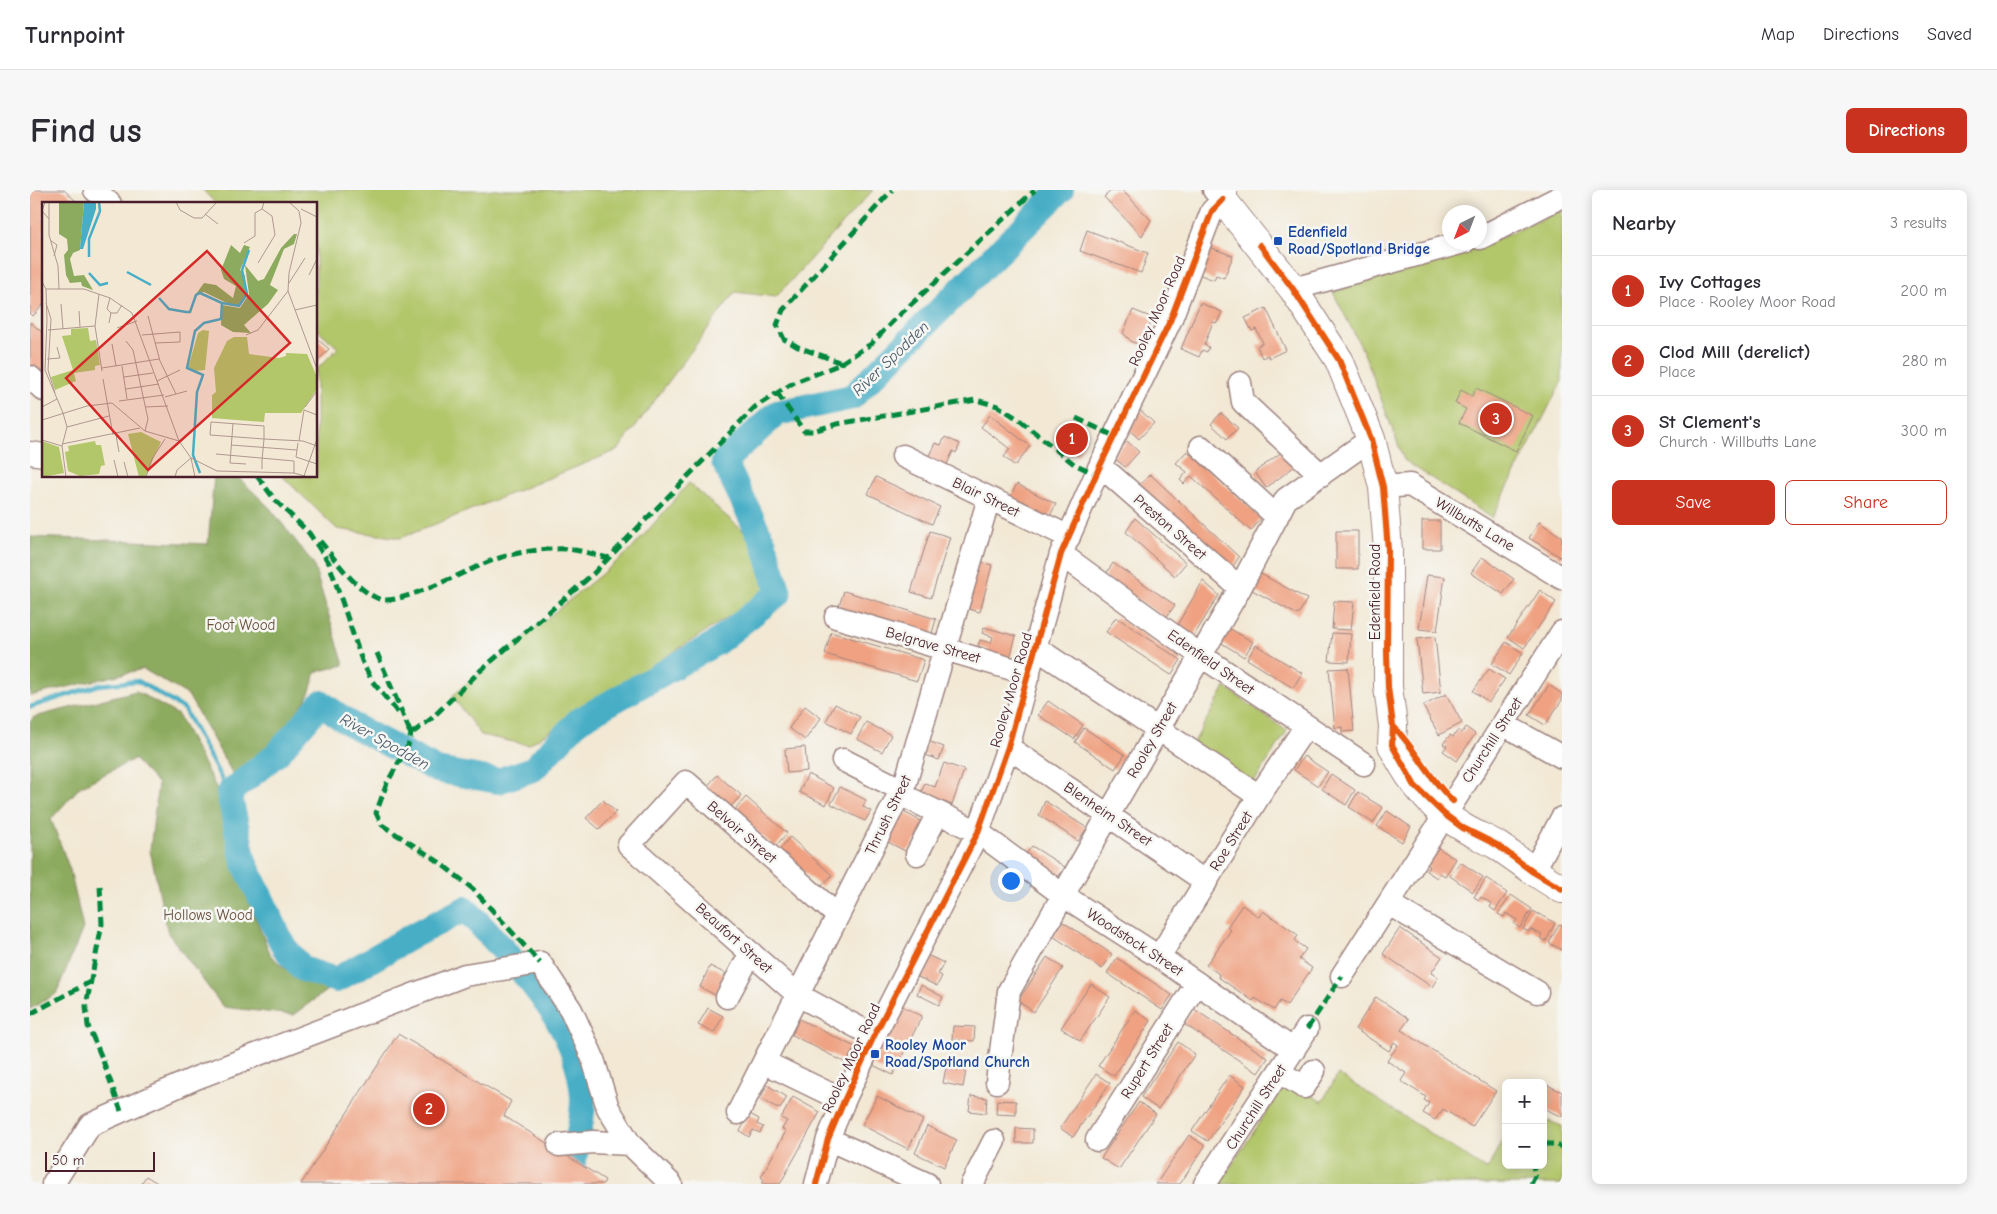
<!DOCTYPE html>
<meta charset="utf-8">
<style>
:root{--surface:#fff;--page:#f7f7f7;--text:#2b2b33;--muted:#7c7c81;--line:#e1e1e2;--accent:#c8321e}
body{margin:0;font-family:"Comic Neue",sans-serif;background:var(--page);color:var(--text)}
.controls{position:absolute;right:15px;bottom:15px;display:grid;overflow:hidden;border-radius:8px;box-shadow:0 2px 12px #0003}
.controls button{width:45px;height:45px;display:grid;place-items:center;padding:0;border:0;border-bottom:1px solid var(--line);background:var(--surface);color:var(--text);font:25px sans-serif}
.compass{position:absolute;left:1412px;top:15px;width:45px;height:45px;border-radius:50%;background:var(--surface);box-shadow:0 2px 12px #0003;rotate:222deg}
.scale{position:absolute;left:15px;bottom:12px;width:110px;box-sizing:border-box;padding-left:5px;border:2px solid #4a1f2b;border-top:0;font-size:14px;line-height:18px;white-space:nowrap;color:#4a1f2b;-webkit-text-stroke:4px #f6f6f2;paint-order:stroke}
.you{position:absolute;left:980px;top:690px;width:18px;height:18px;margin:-12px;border:4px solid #fff;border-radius:50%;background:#1a73e8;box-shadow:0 0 0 8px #1a73e833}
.badge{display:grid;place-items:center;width:32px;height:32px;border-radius:50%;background:var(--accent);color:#fff;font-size:16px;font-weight:700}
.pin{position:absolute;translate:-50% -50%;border:2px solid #fff;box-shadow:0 1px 5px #0006}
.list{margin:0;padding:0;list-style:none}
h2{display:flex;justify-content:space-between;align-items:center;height:65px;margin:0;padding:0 20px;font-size:21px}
h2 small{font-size:16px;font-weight:400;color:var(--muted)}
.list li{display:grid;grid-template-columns:32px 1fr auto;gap:15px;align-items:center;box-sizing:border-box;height:70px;padding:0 20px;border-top:1px solid var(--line)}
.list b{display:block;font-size:19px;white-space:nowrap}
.list p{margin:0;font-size:16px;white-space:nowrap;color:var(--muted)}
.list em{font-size:16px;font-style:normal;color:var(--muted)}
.actions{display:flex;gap:10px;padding:15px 20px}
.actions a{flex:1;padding:11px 0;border:1px solid var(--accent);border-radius:8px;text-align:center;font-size:18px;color:var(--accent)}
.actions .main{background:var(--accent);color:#fff}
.map{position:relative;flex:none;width:1532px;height:994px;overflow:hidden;border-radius:8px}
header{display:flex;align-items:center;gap:30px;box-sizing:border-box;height:70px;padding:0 25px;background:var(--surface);border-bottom:1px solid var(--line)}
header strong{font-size:24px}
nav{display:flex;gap:28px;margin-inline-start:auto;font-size:18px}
.intro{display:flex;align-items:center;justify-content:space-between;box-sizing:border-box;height:120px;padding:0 30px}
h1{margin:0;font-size:35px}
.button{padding:12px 22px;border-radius:8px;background:var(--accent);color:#fff;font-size:18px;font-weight:700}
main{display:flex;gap:30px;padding:0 30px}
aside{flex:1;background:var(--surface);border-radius:8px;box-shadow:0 2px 12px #0003}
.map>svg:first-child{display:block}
.green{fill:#b2c66a;stroke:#7e724a}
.forest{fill:#8dab5e;stroke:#6c6544}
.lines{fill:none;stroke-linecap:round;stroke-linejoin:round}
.stream{stroke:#46aec6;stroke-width:4.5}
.river{stroke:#46aec6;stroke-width:26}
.building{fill:#efa181}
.minor-casing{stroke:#9e8480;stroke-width:25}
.major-casing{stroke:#9e8480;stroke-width:30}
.minor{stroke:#fff;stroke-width:22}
.major{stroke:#fff;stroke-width:28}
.quiet{stroke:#00873e;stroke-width:5;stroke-dasharray:10 5;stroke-linecap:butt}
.cycleway-casing{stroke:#f6f6f2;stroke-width:9}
.cycleway{stroke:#e8590c;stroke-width:6}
.transit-dot{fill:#1a4fb4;stroke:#f6f6f2;stroke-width:2}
.labels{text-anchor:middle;stroke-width:5;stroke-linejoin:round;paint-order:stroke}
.transit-label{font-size:15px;font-weight:bold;fill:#164399;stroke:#f6f6f2;text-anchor:start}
.street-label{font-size:15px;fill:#4a1f2b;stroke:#f6f6f2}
.park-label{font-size:15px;fill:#69513e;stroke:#f6f6f2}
.water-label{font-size:16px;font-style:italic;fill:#485869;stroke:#f6f6f2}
.inset-river{fill:none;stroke:#46aec6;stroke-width:2.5}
.inset-road{fill:none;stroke:#af9890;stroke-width:1}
.view{fill:#d62828;fill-opacity:0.15;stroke:#d62828;stroke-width:2.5}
.inset-edge{fill:none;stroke:#4a1f2b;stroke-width:2.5}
</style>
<header>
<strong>Turnpoint</strong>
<nav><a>Map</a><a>Directions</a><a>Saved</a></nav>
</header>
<div class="intro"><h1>Find us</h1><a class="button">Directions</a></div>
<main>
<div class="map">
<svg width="1532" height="994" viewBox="0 0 1532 994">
<rect width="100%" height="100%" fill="#f6f6f2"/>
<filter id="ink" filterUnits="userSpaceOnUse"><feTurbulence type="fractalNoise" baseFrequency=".02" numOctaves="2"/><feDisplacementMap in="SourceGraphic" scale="10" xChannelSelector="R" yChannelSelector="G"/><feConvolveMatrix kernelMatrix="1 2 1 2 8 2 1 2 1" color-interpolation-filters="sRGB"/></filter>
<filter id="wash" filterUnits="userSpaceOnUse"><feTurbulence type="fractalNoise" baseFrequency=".0096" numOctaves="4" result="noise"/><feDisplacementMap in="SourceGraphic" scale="20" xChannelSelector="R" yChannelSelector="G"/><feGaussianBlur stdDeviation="1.12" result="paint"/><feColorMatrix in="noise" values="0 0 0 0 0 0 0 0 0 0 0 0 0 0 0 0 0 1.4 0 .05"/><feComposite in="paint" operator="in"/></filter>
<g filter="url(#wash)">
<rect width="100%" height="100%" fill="#f2e8d4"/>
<!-- green -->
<path class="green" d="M173,0H843L746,107L705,102L588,260L371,348L307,339L252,286H286V180L308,158L286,138V14H186Z
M1532,20V191L1462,328L1374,270L1334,163L1303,102L1449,57Z
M659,293L721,348L745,397L498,555L451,545L422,506L601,360Z
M1195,497L1257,541L1223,594L1163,554Z
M1308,884L1457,980L1476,942V975H1513V929L1532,936V994H1189L1258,890L1292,912Z"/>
<!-- forest -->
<path class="forest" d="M184,286H206L214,293L240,318L283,373L314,475L286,482L278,507L251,543L205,588L158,505L113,479L0,506V347L178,354Z
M106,501L148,525L189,603L202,669L241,766L265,787L300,798L263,825L193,817L138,743L120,660L128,594L104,569L50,597L21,629L40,680L53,738L26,804L0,819V532L4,527Z"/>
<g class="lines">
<!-- stream -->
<path class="stream" d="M0,517L69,495L108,491L154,519L199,603"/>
<!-- river -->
<path class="river" d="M544,969C547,950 553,928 553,909C551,857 521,816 489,778C471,757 454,738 435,719L384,745L306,790L273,779L254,757L214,672L199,603L248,563L291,513L322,535L407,580L468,591L503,579L548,531L686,453L749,403L734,354L694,271L747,223L822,207L1031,0"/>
</g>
<g id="blocks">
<!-- building -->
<path class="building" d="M0,0H34L49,14H14V114L3,126L0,123Z
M1082,0H1092L1121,30L1112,46L1074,7Z
M1057,40L1118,63L1111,83L1050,61Z
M1179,57L1203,66L1194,88L1186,85L1184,90L1168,84Z
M1170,113L1192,122L1187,133L1183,132L1174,155L1179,157L1177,162L1172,160L1169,167L1151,159Z
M1236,118L1256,160L1239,168L1238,165L1232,168L1227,156L1233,153L1226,139L1222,141L1215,128Z
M1103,120L1123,128L1111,155L1102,152L1093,143Z
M0,132L14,144V191L0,179Z
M286,148L299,159L286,173Z
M1446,198L1503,226L1486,261L1429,233L1436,219L1425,213L1431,200L1442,206Z
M1107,217L1124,233L1109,249L1092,233Z
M1191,223L1208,238L1197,249L1181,234Z
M960,225L1000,256L985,276L974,267L980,259L951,237Z
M1037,233L1058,245L1048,265L1026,253Z
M915,247L930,254L926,263L923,261L914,281L896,272L905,253L911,255Z
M1097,251L1109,262L1095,277L1083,267L1091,256L1092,257Z
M1157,261L1231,328L1221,341L1161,286L1154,294L1150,290L1157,282L1146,273Z
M1253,261L1265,276L1236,298L1225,282Z
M1120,284L1209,367L1200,381L1109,296Z
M846,287L910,317L902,334L838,304Z
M987,294L1026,314L1018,330L978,310Z
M1105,328L1156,373L1145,386L1096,342Z
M1392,331H1410V359H1392Z
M1509,332L1532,347V368L1499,348Z
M900,341L920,347L901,408L881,402Z
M1306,341H1328V379H1306Z
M1452,367L1484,389L1473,404L1441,383Z
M947,371L962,375L950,422L934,418Z
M1083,373L1145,415L1136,428L1074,387Z
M1231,384L1277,409L1268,425L1222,400Z
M1397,385L1415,387L1407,441L1389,439Z
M1173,391L1189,405L1163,447L1146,437Z
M1510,400L1526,412L1494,458L1478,447Z
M814,401L906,429L901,447L808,419Z
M1304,411L1324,412L1321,440L1302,439Z
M1086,427L1151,470L1141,485L1076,442Z
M954,437L986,446L979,472L957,466L959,460L948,456L950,450L961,453L963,447L952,443Z
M1199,438L1223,452L1214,467L1190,452Z
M801,442L894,470L887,491L795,464Z
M1302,443L1321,444L1319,472L1299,471Z
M1405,447L1411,502L1393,504L1387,449Z
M1476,452L1493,463L1479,485L1462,474Z
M1226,455L1272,483L1263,498L1217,469Z
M1318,478L1324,541L1312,542V537L1305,538L1299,479Z
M1459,479L1475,489L1459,512L1443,501Z
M1519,495L1532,504V510L1515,535L1499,525Z
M1416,504L1432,533L1409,545L1393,516Z
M1018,511L1053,535L1044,549L1008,525Z
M805,514L830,527L821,544L796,531Z
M775,516L791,528L775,550L759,538Z
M836,532L861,545L852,562L827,549Z
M1436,537L1445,544L1427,571L1413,561L1417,556L1413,554L1420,545L1423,547L1428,540L1432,543Z
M1054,538L1095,565L1085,579L1045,552Z
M898,551L914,557L909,570L893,564Z
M775,557L777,581L757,583L755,559Z
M1274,566L1298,582L1288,596L1264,580Z
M914,573L934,580L922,615L891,603L895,593L905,597Z
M778,584L804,598L796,615L769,602Z
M1301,584L1325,600L1316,615L1292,599Z
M687,585L711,605L699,619L676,598Z
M810,597L836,610L833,617L841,621L835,631L801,614Z
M1328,602L1353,618L1343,633L1319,617Z
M716,607L757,643L745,657L704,621Z
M573,610L586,622L569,639L556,628Z
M1015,611L1057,638L1048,651L1009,625Z
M872,621L898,635L877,662L856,651Z
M1357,621L1381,637L1372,652L1347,636Z
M760,647L802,685L791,697L749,660Z
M1002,656L1035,677L1026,690L993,669Z
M1405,656L1426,669L1415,686L1410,683L1407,688L1396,681L1400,676L1395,673Z
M1430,672L1453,687L1443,702L1420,686Z
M1456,688L1477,703L1465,721L1460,717L1462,714L1451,707L1449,710L1444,707Z
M1481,705L1502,719L1490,738L1484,734L1487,730L1476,723L1474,727L1468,724Z
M1212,715L1229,727L1233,721L1268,745L1265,751L1276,759L1269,769L1282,778L1257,815L1250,811L1244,820L1225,808L1223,811L1188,787L1189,784L1176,775L1201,740L1197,737Z
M1503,721L1525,733L1516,751L1510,748L1512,745L1500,739L1499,742L1493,739Z
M1033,732L1082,764L1072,779L1023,746Z
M1529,734L1532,735V760L1519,753Z
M1370,738L1412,767L1401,783L1408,787L1402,797L1353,764Z
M897,765L914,773L908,784L912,786L907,796L886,786Z
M1017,767L1033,778L1004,822L988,811Z
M1087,768L1142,805L1132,820L1077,783Z
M680,776L696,784L685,805L670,797Z
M1061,794L1080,807L1050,851L1031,838Z
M891,795L913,807L909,815L887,804Z
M1346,807L1379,829L1371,840L1466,901L1442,937L1413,919L1405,930L1393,923L1399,913L1394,910L1396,907L1371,891L1376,883L1357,871L1368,855L1364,852L1359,861L1325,839Z
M872,816L892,826L863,885L843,875Z
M678,818L693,826L684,843L668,835Z
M1164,819L1238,868L1228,883L1154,834Z
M1105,820L1121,831L1084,886L1068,876Z
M769,829L825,857L816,873L762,845Z
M923,836L945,837L944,851L922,850Z
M368,844L481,911L474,926L575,990L573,994H271Z
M1148,852L1165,864L1128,919L1111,907Z
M916,877L936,881L933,897L913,893Z
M1066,884L1080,893L1043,947L1030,938Z
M1199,885L1215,896L1178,951L1162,941Z
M1515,894L1532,902V927L1513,918V897Z
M737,895L757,907L750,919L730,909Z
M847,906L893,930L878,959L832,935Z
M941,906L957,908L956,923L939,921Z
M763,907L790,922L750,994H732L734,990L731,987L756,941L752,939L757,931L751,928Z
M967,910L986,911V925L966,924Z
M1109,912L1126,924L1089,979L1071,968Z
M720,924L729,929L727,934L733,937L730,943L723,940L719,947L710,941Z
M897,936L927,950L914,977L885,963Z
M986,938L1003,939V953H986Z
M1159,945L1175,956L1150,994H1126Z
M116,986L129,994H111Z"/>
</g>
</g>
<g filter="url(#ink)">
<use href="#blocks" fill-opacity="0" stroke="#9e8480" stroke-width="1"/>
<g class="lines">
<!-- minor casing -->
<g class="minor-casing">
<path id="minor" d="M65,0L80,14
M1450,48L1532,6
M1263,99L1434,52
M0,187L14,200
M1210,193L1213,212L1291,285
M1171,257L1247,327
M0,263L14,265
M873,266L1039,347
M1069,278L1081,285L1210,398
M1353,297L1380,295L1532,388
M1031,364L1170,465L1334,574
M806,427L999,484
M1006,458L1229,606
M1473,534L1532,567
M978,557L1176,692
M813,570L872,600
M870,604L948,642L1034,706L1129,767L1264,860
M887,664L908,623
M1503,682L1532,628
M1359,714L1507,802
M808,726L656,592L599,655L768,805L844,846
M1129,767L1229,606L1276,536
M1312,786L1532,442
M697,807L721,763
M734,872L814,911
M1249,882L1274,897L1284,881
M967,892L979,801L1079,624L1210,398L1256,309L1341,249
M708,923L876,591L959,308
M798,949L897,994
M1067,950L1167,793
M529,955L563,952L600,954
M23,994L60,935L166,888L435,785L510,773L541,820L562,866L578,918L600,954L641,994
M786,994L798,949L814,911L844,846L948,642L978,557L1031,364L1069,278L1140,131L1182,21L1193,10L1184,0
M942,994L964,951
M1175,994L1277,839"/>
</g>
<!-- major casing -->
<g class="major-casing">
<path id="major" d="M1193,0V10L1263,99L1309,170L1341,249L1353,297L1358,360V497L1363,536L1362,555L1365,561C1381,592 1403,620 1434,638C1445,645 1457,649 1468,656C1490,671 1509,686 1532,699"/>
</g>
<!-- minor -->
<use href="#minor" class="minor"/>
<!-- major -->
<use href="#major" class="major"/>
<!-- quiet -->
<path class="quiet" d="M812,173L768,157L754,149L747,135L753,120L862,0
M747,203L774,241H783L807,234L946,210L968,216L988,229L1044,274L1066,284
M1046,228L1084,246
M227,286L245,310L279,343L299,373L332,471L342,491L369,524
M290,351C306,370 324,399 349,409C369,417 442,377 466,369C487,362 515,358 537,359C550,360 565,365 578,368
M347,463L381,544L401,529L450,481L563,384L725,217L763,193L808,175L841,154L865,129L1005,0
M378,539L381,544L378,556L357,593L346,623L352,635L409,672L443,699L510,773
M70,696L72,734L56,816L58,836L72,868L91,921
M0,824L60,792
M1277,839L1312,786
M1513,954H1525L1532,957
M1501,994L1505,986L1503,975"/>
<!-- cycleway casing -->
<g class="cycleway-casing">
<path id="cycleway" d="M1230,55L1263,99L1309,170L1341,249L1353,297L1358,360L1357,462L1358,497L1363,536L1362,555L1385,596L1414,624L1433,638L1467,655L1503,682L1532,699
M1363,536C1386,559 1399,589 1423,611
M786,994L798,949L814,911L844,846L948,642L978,557L1031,364L1069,278L1140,131L1182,21L1193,10"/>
</g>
<!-- cycleway -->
<use href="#cycleway" class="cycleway"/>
</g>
</g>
<!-- markers -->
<g class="transit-dot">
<rect x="1243" y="46" width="10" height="10" rx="2.5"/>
<rect x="840" y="859" width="10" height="10" rx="2.5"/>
</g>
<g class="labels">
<!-- transit labels -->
<g class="transit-label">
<text x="1258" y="47">Edenfield<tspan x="1258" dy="17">Road/Spotland Bridge</tspan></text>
<text x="855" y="860">Rooley Moor<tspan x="855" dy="17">Road/Spotland Church</tspan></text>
</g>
<!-- street labels -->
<g class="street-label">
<text transform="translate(1127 121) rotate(-66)" y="5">Rooley Moor Road</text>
<text transform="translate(956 307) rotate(26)" y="5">Blair Street</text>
<text transform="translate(1445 334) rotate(31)" y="5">Willbutts Lane</text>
<text transform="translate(1140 337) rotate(41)" y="5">Preston Street</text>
<text transform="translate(1345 402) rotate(-90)" y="5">Edenfield Road</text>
<text transform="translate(903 455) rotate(16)" y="5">Belgrave Street</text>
<text transform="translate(1181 472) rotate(35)" y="5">Edenfield Street</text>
<text transform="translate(981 500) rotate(-74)" y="5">Rooley Moor Road</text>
<text transform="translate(1122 550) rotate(-60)" y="5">Rooley Street</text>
<text transform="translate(1462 550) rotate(-57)" y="5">Churchill Street</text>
<text transform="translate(1078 624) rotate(34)" y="5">Blenheim Street</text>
<text transform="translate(858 625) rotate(-64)" y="5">Thrush Street</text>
<text transform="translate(712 642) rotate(41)" y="5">Belvoir Street</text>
<text transform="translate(1201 651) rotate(-58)" y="5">Roe Street</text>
<text transform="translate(704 748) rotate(42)" y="5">Beaufort Street</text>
<text transform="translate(1105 752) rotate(33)" y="5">Woodstock Street</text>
<text transform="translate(821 868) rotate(-65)" y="5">Rooley Moor Road</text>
<text transform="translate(1117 871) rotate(-58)" y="5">Rupert Street</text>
<text transform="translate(1226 917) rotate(-57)" y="5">Churchill Street</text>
</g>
<!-- park labels -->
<g class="park-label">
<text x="211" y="440">Foot Wood</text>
<text x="178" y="730">Hollows Wood</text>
</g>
<!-- water labels -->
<g class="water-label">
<text transform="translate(860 168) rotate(-44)" y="6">River Spodden</text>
<text transform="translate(355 551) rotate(29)" y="6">River Spodden</text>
</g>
</g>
<!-- overview -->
<g transform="translate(12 12)">
<rect width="275" height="275" fill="#f2e8d4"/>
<path d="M46,126L48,139L54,138L58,163L53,164V168L32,171L34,179L13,188L9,175L31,168L20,134L29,133V127ZM161,128L167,129L163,168L152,169L146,166L156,131ZM192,135H205L207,152L237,156L244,154V151L265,152L275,175V187L259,211H223L222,220L170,216V193L174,190L172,166L185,139ZM99,230L119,240L103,275H97L86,232ZM0,239L17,245L22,271L0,275ZM53,239L54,243H59L63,263L59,264L57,272L38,274L26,269L23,250L27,249L26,244Z" fill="#b2c66a"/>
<path d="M17,0H42L38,48L31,51L28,57L32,74L42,73L51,88L40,84L39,80L28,81L24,73L22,53L26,48L25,37L17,32ZM252,32H255L252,42L242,47L228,83L236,88L226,102L202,123L209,131L191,130L179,123L180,103L198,106L207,92L203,63L216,79L222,77L239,46ZM189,43L198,51L202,43L208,45L198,68L203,74L204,92L197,103L191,104L162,90L154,92L162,81L174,83L191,96L194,84L182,77L179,68Z" fill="#8dab5e"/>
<path d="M42,0H54V7L41,47H38Z" fill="#46aec6"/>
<path class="inset-river" d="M47,55V37L58,9L57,0M85,70L109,83M47,71L58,83L66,81M117,96L127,107L144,110H148L154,93L158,91L180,101L179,117L162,121L153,129L145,166L161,173L155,190L151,253L158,271M180,101L197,104L205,92L200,68L207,48"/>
<path class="inset-road" d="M3,0L0,9L7,17M7,0V33L16,64L17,87M134,0L138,8L152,16H160L175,0M247,0L257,9L259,21L247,71L246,89L275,167M259,7L275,15M163,12L176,22M8,38L15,43L12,54M202,41L213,34V11L220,7M216,61L233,33L230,14L220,7L222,0M267,73L275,57M0,80L4,87L5,118L3,168L21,211M247,81L263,56M4,87H42L68,96L90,111L137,239M57,92L53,124L60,169M68,96L65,107L69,111M4,101L9,117L6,168L13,191M19,102L21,127M253,108L275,103M37,109L38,125M106,114L118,159L134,192M67,121L69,111H75L80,103M75,126L95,119M6,128L53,124M100,133L138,130V140L113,141M204,133L216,128L246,89M84,139L91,148L106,217L103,229M70,142L74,164M5,157L18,156L15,145M80,164L85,197M60,166L117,157M82,175L111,171M61,177L71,233M115,179L138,168M84,187L117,182M123,195L145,189M77,199L122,193M0,205L15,197M103,205L126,204M263,205L275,189M21,211L25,225L20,244L24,275M0,218L45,204L70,201L103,229L137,239L149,256L175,269L252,271L266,275M191,221L188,261L204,262M25,225L67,214M74,233L77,250M0,238L20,244M257,239L262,208L275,213M256,241L254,255L275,262M20,242L98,226M189,243L255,248M174,252L252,259V271M149,256L153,275M72,258L76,275M82,260L86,275M220,267V258L222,237V224L169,220L168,233L222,237L261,239L275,244M262,274L275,237M104,275L110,257L123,237M133,275L135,268L149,256"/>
<path class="view" d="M165,49L248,141L106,268L24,176Z"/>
<rect width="275" height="275" class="inset-edge"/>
</g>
</svg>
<div class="controls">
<button>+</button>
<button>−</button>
</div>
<svg class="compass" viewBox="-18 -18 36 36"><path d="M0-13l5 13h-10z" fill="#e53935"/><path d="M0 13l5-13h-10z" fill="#7c7c81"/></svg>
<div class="scale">50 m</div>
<div class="you"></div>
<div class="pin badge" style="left:1042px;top:249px">1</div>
<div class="pin badge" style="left:399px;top:919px">2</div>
<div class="pin badge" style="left:1466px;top:229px">3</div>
</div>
<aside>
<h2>Nearby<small>3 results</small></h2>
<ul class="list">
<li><span class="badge">1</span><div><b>Ivy Cottages</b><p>Place · Rooley Moor Road</p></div><em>200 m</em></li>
<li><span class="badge">2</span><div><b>Clod Mill (derelict)</b><p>Place</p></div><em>280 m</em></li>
<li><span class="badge">3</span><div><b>St Clement's</b><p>Church · Willbutts Lane</p></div><em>300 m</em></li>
</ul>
<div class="actions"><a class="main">Save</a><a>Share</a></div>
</aside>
</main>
